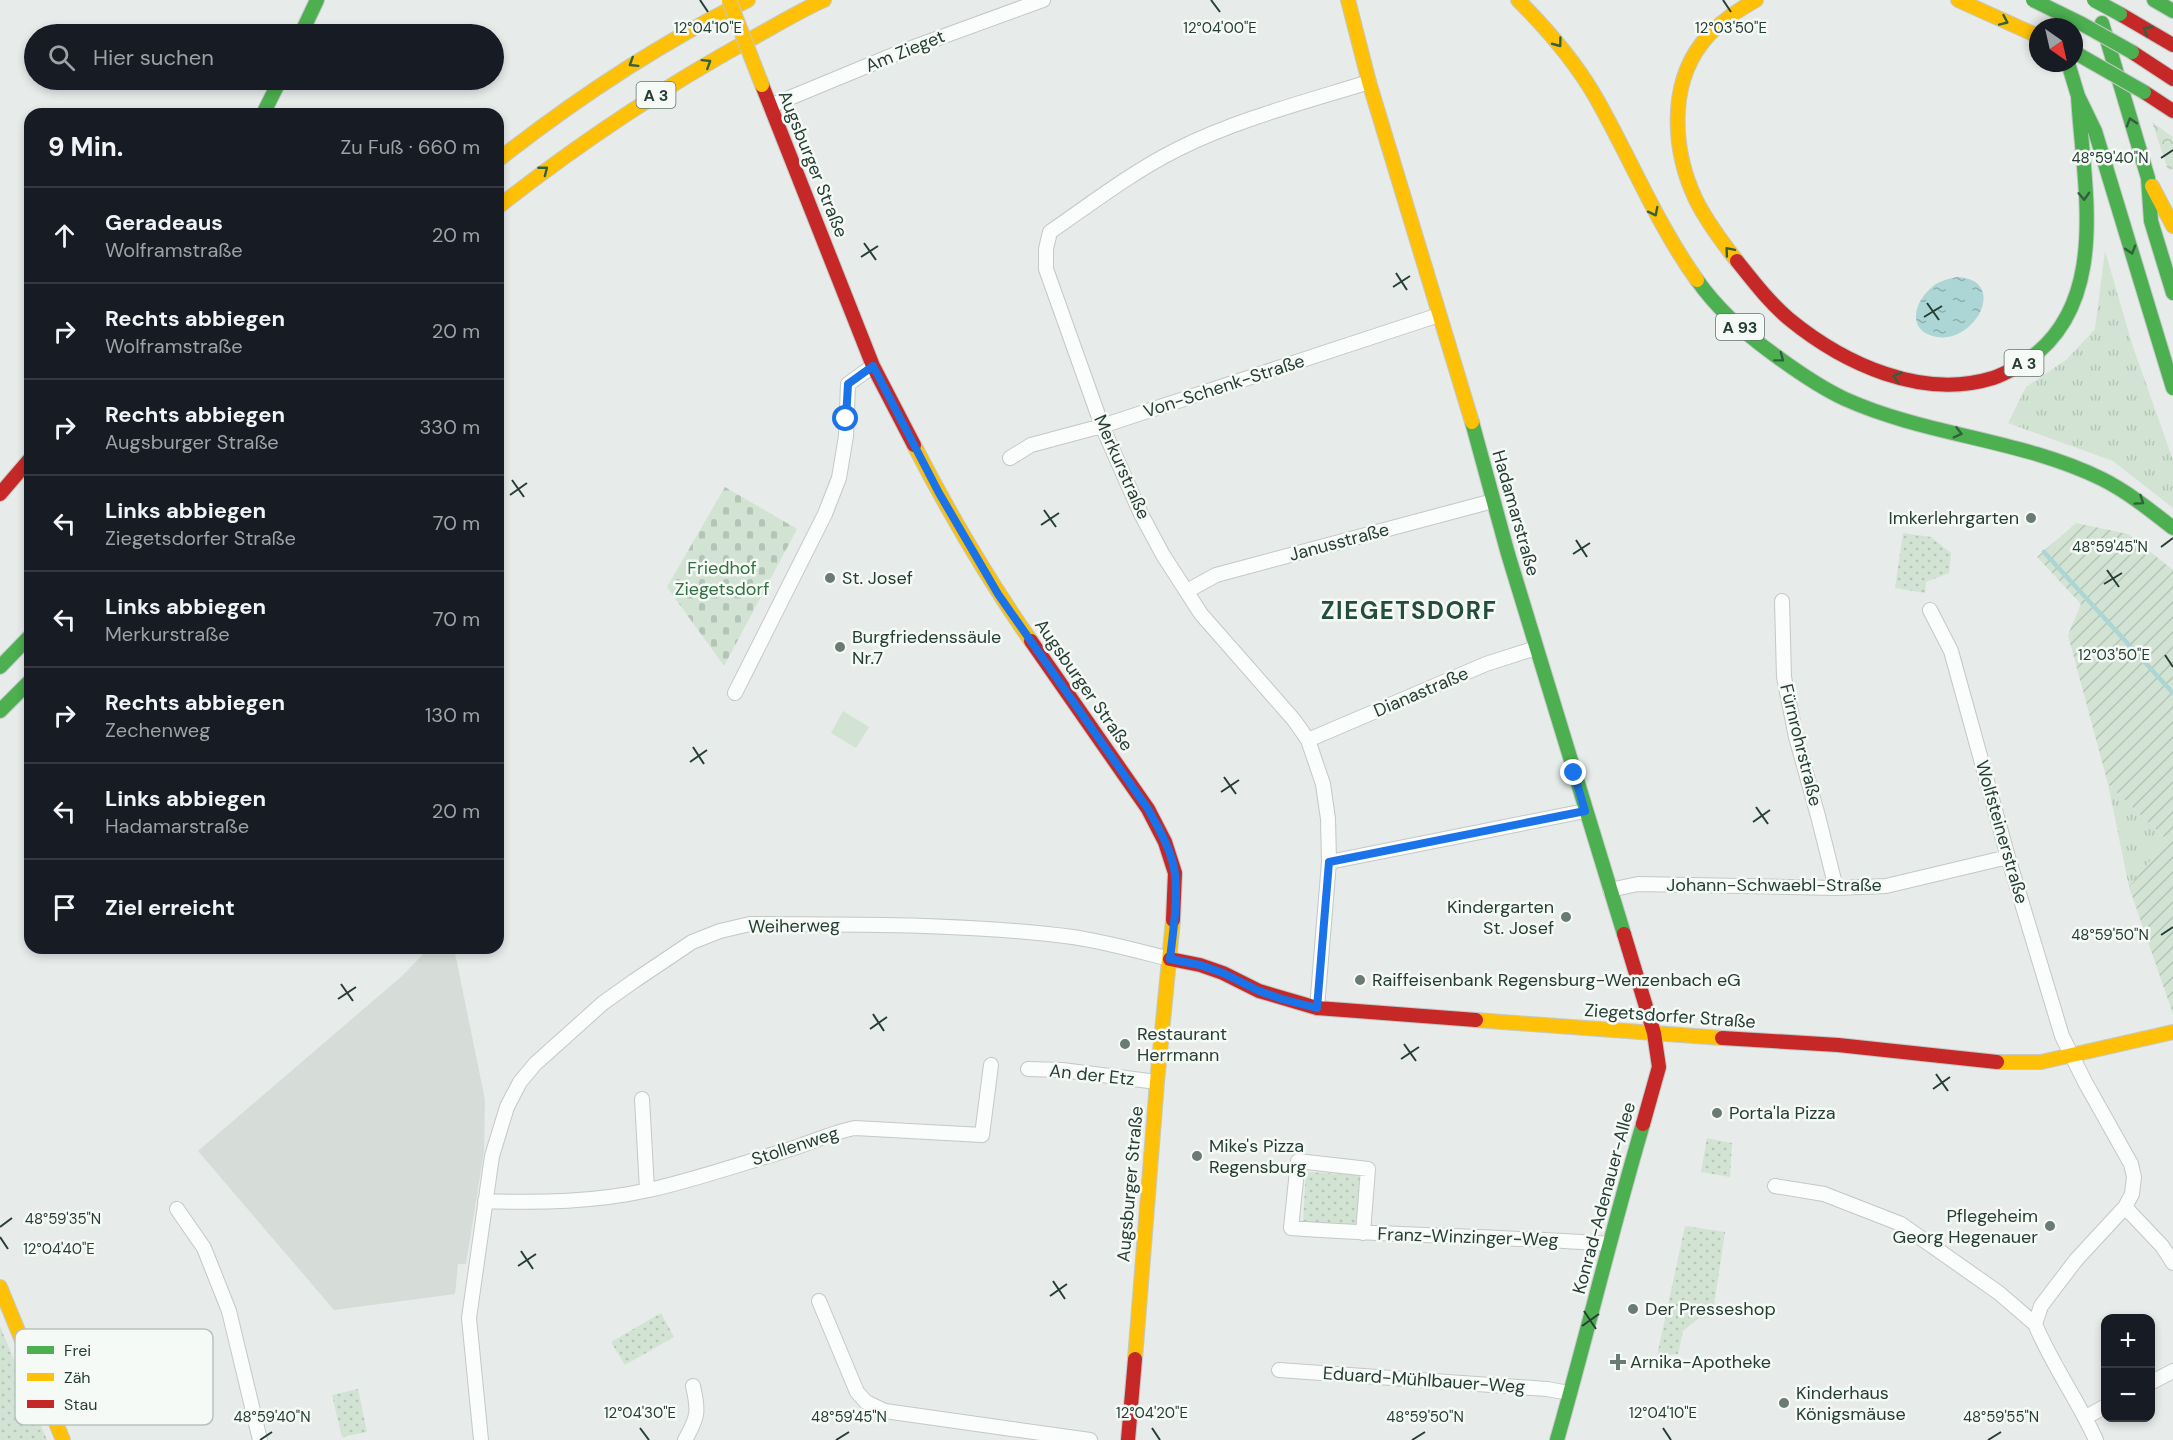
<!DOCTYPE html>
<html lang="de">
<meta charset="utf-8">
<style>
:root{--surface:#171b24;--page:#20242c;--text:#f1f3f6;--muted:#9ea1a6;--line:#363941}
body{margin:0;font-family:"DM Sans",sans-serif;background:var(--page);color:var(--text)}
.controls{position:absolute;right:18px;bottom:18px;display:grid;overflow:hidden;border-radius:12px;box-shadow:0 3px 9px #0003}
.controls button{width:54px;height:54px;display:grid;place-items:center;padding:0;border:0;border-bottom:2px solid var(--line);background:var(--surface);color:var(--text);font:30px sans-serif}
.compass{position:absolute;left:2029px;top:18px;width:54px;height:54px;border-radius:50%;background:var(--surface);box-shadow:0 3px 9px #0003;rotate:146deg}
.stop{position:absolute;width:18px;height:18px;margin:-14px;border:4px solid #1a73e8;border-radius:50%;background:#fff}
.stop.end{background:#1a73e8;border-color:#fff;box-shadow:0 2px 6px #0008}
.list{margin:0;padding:0;list-style:none}
h2{display:flex;justify-content:space-between;align-items:center;height:78px;margin:0;padding:0 24px;font-size:26px}
h2 small{font-size:20px;font-weight:400;color:var(--muted)}
.list li{display:grid;grid-template-columns:39px 1fr auto;gap:18px;align-items:center;box-sizing:border-box;height:96px;padding:0 24px;border-top:2px solid var(--line)}
.list b{display:block;font-size:22px;white-space:nowrap}
.list p{margin:0;font-size:20px;white-space:nowrap;color:var(--muted)}
.list em{font-size:20px;font-style:normal;color:var(--muted)}
.icon{flex:none;width:33px;height:33px;fill:none;stroke:currentColor;stroke-width:2;stroke-linecap:round;stroke-linejoin:round}
.map{position:relative;flex:none;width:2173px;height:1440px;overflow:hidden}
.search{position:absolute;background:var(--surface);box-shadow:0 3px 9px #0003;left:24px;top:24px;width:480px;height:66px;display:flex;align-items:center;gap:15px;box-sizing:border-box;padding:0 21px;border-radius:33px;color:var(--muted);font-size:22px}
.panel{position:absolute;background:var(--surface);box-shadow:0 3px 9px #0003;left:24px;top:108px;width:480px;height:846px;border-radius:18px}
.map>svg:first-child{display:block}
.built{fill:#d6dcd8}
.grass{fill:url(#grass-tufts)}
.forest{fill:url(#forest-crowns)}
.cemetery{fill:url(#cemetery-stones)}
.park{fill:url(#park-dots)}
.garden{fill:url(#garden-furrows)}
.pitch{fill:#d2e3d4}
.water{fill:url(#water-ripples)}
.lines{fill:none;stroke-linecap:round;stroke-linejoin:round}
.stream{stroke:#acd6d5;stroke-width:4.5}
.street-casing{stroke:#c4c8c6;stroke-width:16}
.fast-casing{stroke:#c3c9c6;stroke-width:16}
.slow-casing{stroke:#c3c9c6;stroke-width:16}
.jam-casing{stroke:#c3c9c6;stroke-width:16}
.street{stroke:#fbfcfc;stroke-width:14}
.fast{stroke:#4caf50;stroke-width:14}
.slow{stroke:#ffc107;stroke-width:14}
.jam{stroke:#c62828;stroke-width:14}
.fast-bridge-casing{stroke:#c3c9c6;stroke-width:16;stroke-linecap:butt}
.slow-bridge-casing{stroke:#c3c9c6;stroke-width:16;stroke-linecap:butt}
.fast-bridge{stroke:#4caf50;stroke-width:14}
.slow-bridge{stroke:#ffc107;stroke-width:14}
.oneway{stroke:#31603c}
.route{stroke:#1a73e8;stroke-width:8}
.ticks{fill:none;stroke:#263e33;stroke-width:2}
.poi-dot{fill:#6a7b73;stroke:#f6faf7;stroke-width:2}
.labels{text-anchor:middle;stroke-width:5;stroke-linejoin:round;paint-order:stroke}
.shield{fill:#f6faf7;stroke:#64766e;stroke-width:1.5}
.shield-label{font-size:16px;font-weight:bold;fill:#263e33}
.street-label{font-size:18px;fill:#263e33;stroke:#f6faf7}
.poi-label{font-size:18px;fill:#263e33;stroke:#f6faf7;text-anchor:start}
.park-label{font-size:18px;fill:#337141;stroke:#f6faf7}
.district-label{font-size:24px;font-weight:bold;letter-spacing:1.5px;fill:#234e3d;stroke:#f6faf7}
.key{fill:#f6faf7;stroke:#b8c2bc;stroke-width:1.5}
.key-label{font-size:16px;fill:#263e33}
.ticks-label{font-size:15px;text-anchor:middle;fill:#263e33;stroke:#f6faf7;stroke-width:5;stroke-linejoin:round;paint-order:stroke}
</style>
<div class="map">
<svg width="2173" height="1440" viewBox="0 0 2173 1440">
<defs>
<pattern id="grass-tufts" width="24" height="20" patternUnits="userSpaceOnUse" patternTransform="scale(1.5)"><rect width="24" height="20" fill="#d2e3d4"/><path d="M3 7l-1-3M5 7V3M7 7l1-3M15 17l-1-3M17 17v-4M19 17l1-3" fill="none" stroke="#b4c4b6"/></pattern>
<pattern id="forest-crowns" width="20" height="18" patternUnits="userSpaceOnUse" patternTransform="scale(1.5)"><rect width="20" height="18" fill="#d2e3d4"/><path d="M2 6a3 3 0 1 1 6 0M12 15a3 3 0 1 1 6 0" fill="none" stroke="#b4c4b6"/></pattern>
<pattern id="cemetery-stones" width="16" height="16" patternUnits="userSpaceOnUse" patternTransform="scale(1.5)"><rect width="16" height="16" fill="#d2e3d4"/><path d="M2 7V4a2 2 0 0 1 4 0v3zM10 15v-3a2 2 0 0 1 4 0v3z" fill="#b4c4b6"/></pattern>
<pattern id="park-dots" width="8" height="8" patternUnits="userSpaceOnUse" patternTransform="scale(1.5)"><rect width="8" height="8" fill="#d2e3d4"/><path d="M2 2h.1M6 6h.1" fill="none" stroke="#b4c4b6" stroke-width="1.8" stroke-linecap="round"/></pattern>
<pattern id="garden-furrows" width="10" height="10" patternUnits="userSpaceOnUse" patternTransform="scale(1.5)"><rect width="10" height="10" fill="#d2e3d4"/><path d="M-1 1l2-2M0 10L10 0M9 11l2-2" fill="none" stroke="#b4c4b6"/></pattern>
<pattern id="water-ripples" width="26" height="14" patternUnits="userSpaceOnUse" patternTransform="scale(1.5)"><rect width="26" height="14" fill="#acd6d5"/><path d="M2 4q2-2 4 0t4 0M15 11q2-2 4 0t4 0" fill="none" stroke="#8cafad"/></pattern>
</defs>
<rect width="100%" height="100%" fill="#e7ebe9"/>
<!-- built -->
<path class="built" d="M429,948H454L485,1100L484,1151L466,1264H458L455,1294L334,1310L198,1151L402,976Z"/>
<!-- grass -->
<path class="grass" d="M2105,251L2133,347L2173,460V508L2113,461L2008,423L2026,387L2066,360L2095,329Z
M2108,784L2167,840L2129,887Z"/>
<!-- forest -->
<path class="forest" d="M2152,122L2173,137V169L2168,170Z"/>
<!-- cemetery -->
<path class="cemetery" d="M725,487L797,529L724,666L667,587Z"/>
<!-- park -->
<path class="park" d="M1903,533L1931,537L1951,553L1949,573L1926,582L1925,593L1895,588Z
M1707,1138L1732,1143L1730,1177L1701,1172Z
M1306,1172L1360,1175L1357,1226L1303,1222Z
M1685,1226L1725,1232L1712,1318H1699L1683,1331L1678,1354L1657,1356Z
M661,1313L674,1337L625,1365L611,1342Z
M0,1326L47,1440H0Z
M358,1389L367,1432L342,1437L332,1395Z"/>
<!-- garden -->
<path class="garden" d="M2076,523L2128,534L2173,570V1014L2129,887L2167,840L2108,784L2068,635L2081,604L2037,557Z"/>
<!-- pitch -->
<path class="pitch" d="M843,711L869,727L856,748L831,733Z"/>
<!-- water -->
<path class="water" d="M1957,277C2008,279 1977,343 1937,337C1907,332 1913,303 1931,288C1938,281 1948,279 1957,277Z"/>
<g class="lines">
<!-- stream -->
<path class="stream" d="M2044,552L2173,693"/>
<!-- street casing -->
<g class="street-casing">
<path id="street" d="M770,106L903,51L1043,0
M1010,458L1031,445L1102,426L1439,315
M1187,591L1216,575L1493,501
M1782,601L1784,677L1796,737L1818,816L1836,888
M1930,610L1951,651L2008,857L2062,1036L2085,1082L2131,1164L2134,1177L2132,1194L2125,1207L2076,1260L2041,1306L2035,1324C2052,1365 2078,1400 2096,1440
M735,693L825,514L839,478L846,436L848,384L873,366
M1308,740L1486,664L1536,648
M1329,862L1585,811
M1610,890L1638,884L1836,888L1886,886L2008,857
M1317,1008L1329,862L1328,819L1323,784L1308,740L1294,720L1201,614L1163,555L1141,514L1102,426L1046,269V249L1050,232C1092,203 1132,172 1178,149C1238,119 1305,102 1369,82
M1028,1069L1062,1070L1157,1082
M642,1099L647,1190
M1775,1186L1824,1194L1901,1224L1999,1293L2035,1324
M485,1201C540,1203 595,1202 649,1190C694,1180 737,1165 781,1152C807,1145 829,1133 855,1128L982,1135L991,1065
M2125,1207L2162,1246L2173,1263
M177,1209L204,1248L229,1311L260,1440
M1363,1233L1368,1169L1298,1161L1291,1228C1397,1236 1503,1236 1609,1244
M819,1301L857,1392L866,1402L885,1411L1090,1440
M1279,1370L1547,1389L1569,1393
M2150,1383L2173,1371
M2086,1417L2106,1406
M481,1440L469,1318L492,1156L507,1107L520,1082L535,1064L603,1003L634,981L692,942L720,931L750,924C857,925 966,923 1073,937C1106,942 1138,951 1170,959
M685,1440C698,1417 699,1412 693,1386"/>
</g>
<!-- fast casing -->
<g class="fast-casing">
<path id="fast" d="M2154,0L2173,11
M2102,23L2148,178L2151,221L2173,293
M301,34L317,0
M2068,63L2078,96L2095,131L2173,388
M263,114L280,80
M1697,280C1718,310 1743,332 1772,353C1795,370 1819,387 1845,399C1927,436 2021,439 2102,479C2128,492 2150,510 2173,528
M2022,364C2113,307 2083,186 2078,96
M1472,422L1508,554L1624,934
M0,667L30,636
M0,711L30,681
M1557,1440C1587,1335 1612,1229 1643,1124"/>
</g>
<!-- slow casing -->
<g class="slow-casing">
<path id="slow" d="M1348,0L1369,82L1472,422
M1518,0C1547,29 1574,60 1595,96C1630,157 1656,223 1697,280
M1958,0L2038,36
M498,160C577,98 658,44 748,0
M2152,186L2173,226
M498,207C578,144 662,88 751,39C775,26 799,11 824,0
M1737,261C1722,242 1707,222 1696,200C1673,152 1668,87 1702,43C1716,25 1736,11 1756,0
M914,445C949,513 987,578 1031,641
M1476,1020L1722,1038
M1997,1062H2041L2173,1032
M0,1287L63,1440
M1135,1359L1157,1082L1173,920"/>
</g>
<!-- jam casing -->
<g class="jam-casing">
<path id="jam" d="M2120,14L2173,45
M2132,52L2173,79
M762,85L873,366L914,445
M2144,92L2173,111
M1737,261C1753,281 1769,302 1789,319C1844,364 1922,400 1993,378C2003,375 2013,369 2022,364
M0,494L30,459
M1031,641L1148,809L1165,842L1175,873L1173,920
M1624,934L1654,1033L1659,1067L1643,1124
M1170,959L1200,965L1223,973L1259,991L1317,1008L1476,1020
M1722,1038L1838,1045L1997,1062
M1128,1440L1135,1359"/>
</g>
<!-- street -->
<use href="#street" class="street"/>
<!-- fast -->
<use href="#fast" class="fast"/>
<!-- slow -->
<use href="#slow" class="slow"/>
<!-- jam -->
<use href="#jam" class="jam"/>
<!-- fast-bridge casing -->
<g class="fast-bridge-casing">
<path id="fast-bridge" d="M2033,0L2082,24L2132,52
M2094,0L2120,14
M2074,52L2144,92"/>
</g>
<!-- slow-bridge casing -->
<g class="slow-bridge-casing">
<path id="slow-bridge" d="M729,0L762,85"/>
</g>
<!-- fast-bridge -->
<use href="#fast-bridge" class="fast-bridge"/>
<!-- slow-bridge -->
<use href="#slow-bridge" class="slow-bridge"/>
</g>
<!-- one-way arrows -->
<defs><path id="oneway-chevron" d="M-2-3.5L2.5 0L-2 3.5" fill="none" stroke-width="1.6" stroke-linecap="round" stroke-linejoin="round" transform="scale(1.5)"/></defs>
<g class="oneway">
<use href="#oneway-chevron" transform="translate(2004 21) rotate(24)"/>
<use href="#oneway-chevron" transform="translate(2147 30) rotate(-150)"/>
<use href="#oneway-chevron" transform="translate(1558 43) rotate(53)"/>
<use href="#oneway-chevron" transform="translate(633 63) rotate(148)"/>
<use href="#oneway-chevron" transform="translate(707 63) rotate(-32)"/>
<use href="#oneway-chevron" transform="translate(2131 122) rotate(-107)"/>
<use href="#oneway-chevron" transform="translate(544 170) rotate(-38)"/>
<use href="#oneway-chevron" transform="translate(2084 196) rotate(87)"/>
<use href="#oneway-chevron" transform="translate(1654 212) rotate(63)"/>
<use href="#oneway-chevron" transform="translate(2131 250) rotate(73)"/>
<use href="#oneway-chevron" transform="translate(1729 251) rotate(-130)"/>
<use href="#oneway-chevron" transform="translate(1780 358) rotate(37)"/>
<use href="#oneway-chevron" transform="translate(1897 377) rotate(-163)"/>
<use href="#oneway-chevron" transform="translate(1958 433) rotate(15)"/>
<use href="#oneway-chevron" transform="translate(2140 501) rotate(34)"/>
</g>
<g class="lines">
<!-- route -->
<path class="route" d="M846,419L848,384L873,366L939,493L998,594L1148,809C1159,829 1172,851 1175,874C1178,902 1173,931 1170,959L1200,965L1223,973L1259,991L1282,999L1317,1008L1329,862L1585,811L1574,773"/>
</g>
<!-- ticks -->
<path class="ticks" d="M700,0L708,12M1211,0L1220,12M1723,0L1731,12M2161,158L2173,150M864,243L876,260M861,257L878,246M1396,273L1407,290M1393,287L1410,276M1927,303L1939,320M1924,317L1942,306M512,480L524,497M510,495L527,483M1044,510L1056,527M1041,525L1059,513M1576,540L1587,557M2161,547L2173,538M1573,554L1590,543M2107,570L2119,587M2104,584L2122,573M2165,655L2173,667M693,747L704,764M690,762L707,750M1224,777L1236,794M1221,792L1239,780M1756,807L1768,824M1753,822L1770,810M2161,935L2173,927M341,984L353,1001M338,999L356,987M873,1014L884,1031M870,1029L887,1017M1404,1044L1416,1061M1401,1059L1419,1047M1936,1074L1948,1091M1933,1089L1950,1077M0,1227L12,1218M0,1237L8,1249M521,1251L533,1269M518,1266L536,1254M1053,1281L1065,1299M1050,1296L1067,1284M1584,1311L1596,1329M1582,1326L1599,1314M640,1428L649,1440M1152,1428L1160,1440M1663,1428L1671,1440M260,1440L272,1432M836,1440L849,1432M1412,1440L1425,1432M1988,1440L2001,1432"/>
<!-- markers -->
<g class="poi-dot">
<circle cx="2031" cy="518" r="6"/>
<circle cx="830" cy="578" r="6"/>
<circle cx="840" cy="647" r="6"/>
<circle cx="1566" cy="917" r="6"/>
<circle cx="1360" cy="980" r="6"/>
<circle cx="1125" cy="1044" r="6"/>
<circle cx="1717" cy="1113" r="6"/>
<circle cx="1197" cy="1156" r="6"/>
<circle cx="2050" cy="1226" r="6"/>
<circle cx="1633" cy="1309" r="6"/>
<path d="M1615 1353h6v6h6v6h-6v6h-6v-6h-6v-6h6z"/>
<circle cx="1784" cy="1403" r="6"/>
</g>
<g class="labels">
<!-- shield labels -->
<g class="shield">
<rect x="636.5" y="82" width="39" height="26" rx="4.5"/>
<rect x="1716" y="314" width="48" height="26" rx="4.5"/>
<rect x="2004.5" y="350" width="39" height="26" rx="4.5"/>
</g>
<g class="shield-label">
<text x="656" y="101">A 3</text>
<text x="1740" y="333">A 93</text>
<text x="2024" y="369">A 3</text>
</g>
<!-- street labels -->
<g class="street-label">
<text transform="translate(905 51) rotate(-22)" y="6">Am Zieget</text>
<text transform="translate(813 164) rotate(68)" y="6">Augsburger Straße</text>
<text transform="translate(1224 386) rotate(-18)" y="6">Von-Schenk-Straße</text>
<text transform="translate(1122 467) rotate(66)" y="6">Merkurstraße</text>
<text transform="translate(1516 513) rotate(74)" y="6">Hadamarstraße</text>
<text transform="translate(1339 542) rotate(-15)" y="6">Janusstraße</text>
<text transform="translate(1084 685) rotate(55)" y="6">Augsburger Straße</text>
<text transform="translate(1421 692) rotate(-23)" y="6">Dianastraße</text>
<text transform="translate(1801 745) rotate(76)" y="6">Fürnrohrstraße</text>
<text transform="translate(2002 832) rotate(74)" y="6">Wolfsteinerstraße</text>
<text x="1774" y="891">Johann-Schwaebl-Straße</text>
<text transform="translate(794 926) rotate(-1)" y="6">Weiherweg</text>
<text transform="translate(1670 1016) rotate(4)" y="6">Ziegetsdorfer Straße</text>
<text transform="translate(1092 1075) rotate(6)" y="6">An der Etz</text>
<text transform="translate(795 1146) rotate(-18)" y="6">Stollenweg</text>
<text transform="translate(1130 1184) rotate(-85)" y="6">Augsburger Straße</text>
<text transform="translate(1604 1198) rotate(-75)" y="6">Konrad-Adenauer-Allee</text>
<text transform="translate(1468 1237) rotate(2)" y="6">Franz-Winzinger-Weg</text>
<text transform="translate(1424 1380) rotate(4)" y="6">Eduard-Mühlbauer-Weg</text>
</g>
<!-- poi labels -->
<g class="poi-label">
<text x="2019" y="524" text-anchor="end">Imkerlehrgarten</text>
<text x="842" y="584">St. Josef</text>
<text x="852" y="643">Burgfriedenssäule<tspan x="852" dy="21">Nr.7</tspan></text>
<text x="1554" y="913" text-anchor="end">Kindergarten<tspan x="1554" dy="21">St. Josef</tspan></text>
<text x="1372" y="986">Raiffeisenbank Regensburg-Wenzenbach eG</text>
<text x="1137" y="1040">Restaurant<tspan x="1137" dy="21">Herrmann</tspan></text>
<text x="1729" y="1119">Porta'la Pizza</text>
<text x="1209" y="1152">Mike's Pizza<tspan x="1209" dy="21">Regensburg</tspan></text>
<text x="2038" y="1222" text-anchor="end">Pflegeheim<tspan x="2038" dy="21">Georg Hegenauer</tspan></text>
<text x="1645" y="1315">Der Presseshop</text>
<text x="1630" y="1368">Arnika-Apotheke</text>
<text x="1796" y="1399">Kinderhaus<tspan x="1796" dy="21">Königsmäuse</tspan></text>
</g>
<!-- park labels -->
<g class="park-label">
<text x="722" y="574">Friedhof<tspan x="722" dy="21">Ziegetsdorf</tspan></text>
</g>
<!-- district labels -->
<g class="district-label">
<text x="1409" y="619">ZIEGETSDORF</text>
</g>
</g>
<!-- legend -->
<rect x="15" y="1329" width="198" height="96" rx="9" class="key"/>
<rect x="27" y="1346" width="27" height="8" fill="#4caf50"/>
<rect x="27" y="1373" width="27" height="8" fill="#ffc107"/>
<rect x="27" y="1400" width="27" height="8" fill="#c62828"/>
<g class="key-label">
<text x="64" y="1356">Frei</text>
<text x="64" y="1383">Zäh</text>
<text x="64" y="1410">Stau</text>
</g>
<g class="ticks-label">
<text x="708" y="33">12°04'10"E</text>
<text x="1220" y="33">12°04'00"E</text>
<text x="1731" y="33">12°03'50"E</text>
<text x="2110" y="163">48°59'40"N</text>
<text x="2110" y="552">48°59'45"N</text>
<text x="2114" y="660">12°03'50"E</text>
<text x="2110" y="940">48°59'50"N</text>
<text x="63" y="1224">48°59'35"N</text>
<text x="59" y="1254">12°04'40"E</text>
<text x="640" y="1418">12°04'30"E</text>
<text x="1152" y="1418">12°04'20"E</text>
<text x="1663" y="1418">12°04'10"E</text>
<text x="272" y="1422">48°59'40"N</text>
<text x="849" y="1422">48°59'45"N</text>
<text x="1425" y="1422">48°59'50"N</text>
<text x="2001" y="1422">48°59'55"N</text>
</g>
</svg>
<div class="controls">
<button>+</button>
<button>−</button>
</div>
<svg class="compass" viewBox="-18 -18 36 36"><path d="M0-13l5 13h-10z" fill="#e53935"/><path d="M0 13l5-13h-10z" fill="#9ea1a6"/></svg>
<div class="stop" style="left:846px;top:419px"></div>
<div class="stop end" style="left:1574px;top:773px"></div>
<div class="search"><svg class="icon" aria-label="search" viewBox="0 0 24 24"><circle cx="10" cy="10" r="6"/><path d="M15 15l6 6"/></svg>Hier suchen</div>
<section class="panel">
<h2>9 Min.<small>Zu Fuß · 660 m</small></h2>
<ul class="list">
<li><svg class="icon" aria-label="ahead" viewBox="0 0 24 24"><path d="M12 20V5M6 11l6-6 6 6"/></svg><div><b>Geradeaus</b><p>Wolframstraße</p></div><em>20 m</em></li>
<li><svg class="icon" aria-label="right" viewBox="0 0 24 24"><path d="M7 20v-9h11M14 6l5 5-5 5"/></svg><div><b>Rechts abbiegen</b><p>Wolframstraße</p></div><em>20 m</em></li>
<li><svg class="icon" aria-label="right" viewBox="0 0 24 24"><path d="M7 20v-9h11M14 6l5 5-5 5"/></svg><div><b>Rechts abbiegen</b><p>Augsburger Straße</p></div><em>330 m</em></li>
<li><svg class="icon" aria-label="left" viewBox="0 0 24 24"><path d="M17 20v-9H6M10 6l-5 5 5 5"/></svg><div><b>Links abbiegen</b><p>Ziegetsdorfer Straße</p></div><em>70 m</em></li>
<li><svg class="icon" aria-label="left" viewBox="0 0 24 24"><path d="M17 20v-9H6M10 6l-5 5 5 5"/></svg><div><b>Links abbiegen</b><p>Merkurstraße</p></div><em>70 m</em></li>
<li><svg class="icon" aria-label="right" viewBox="0 0 24 24"><path d="M7 20v-9h11M14 6l5 5-5 5"/></svg><div><b>Rechts abbiegen</b><p>Zechenweg</p></div><em>130 m</em></li>
<li><svg class="icon" aria-label="left" viewBox="0 0 24 24"><path d="M17 20v-9H6M10 6l-5 5 5 5"/></svg><div><b>Links abbiegen</b><p>Hadamarstraße</p></div><em>20 m</em></li>
<li><svg class="icon" aria-label="arrive" viewBox="0 0 24 24"><path d="M6 21V4h12l-3 4 3 4H6"/></svg><div><b>Ziel erreicht</b></div></li>
</ul>
</section>
</div>
